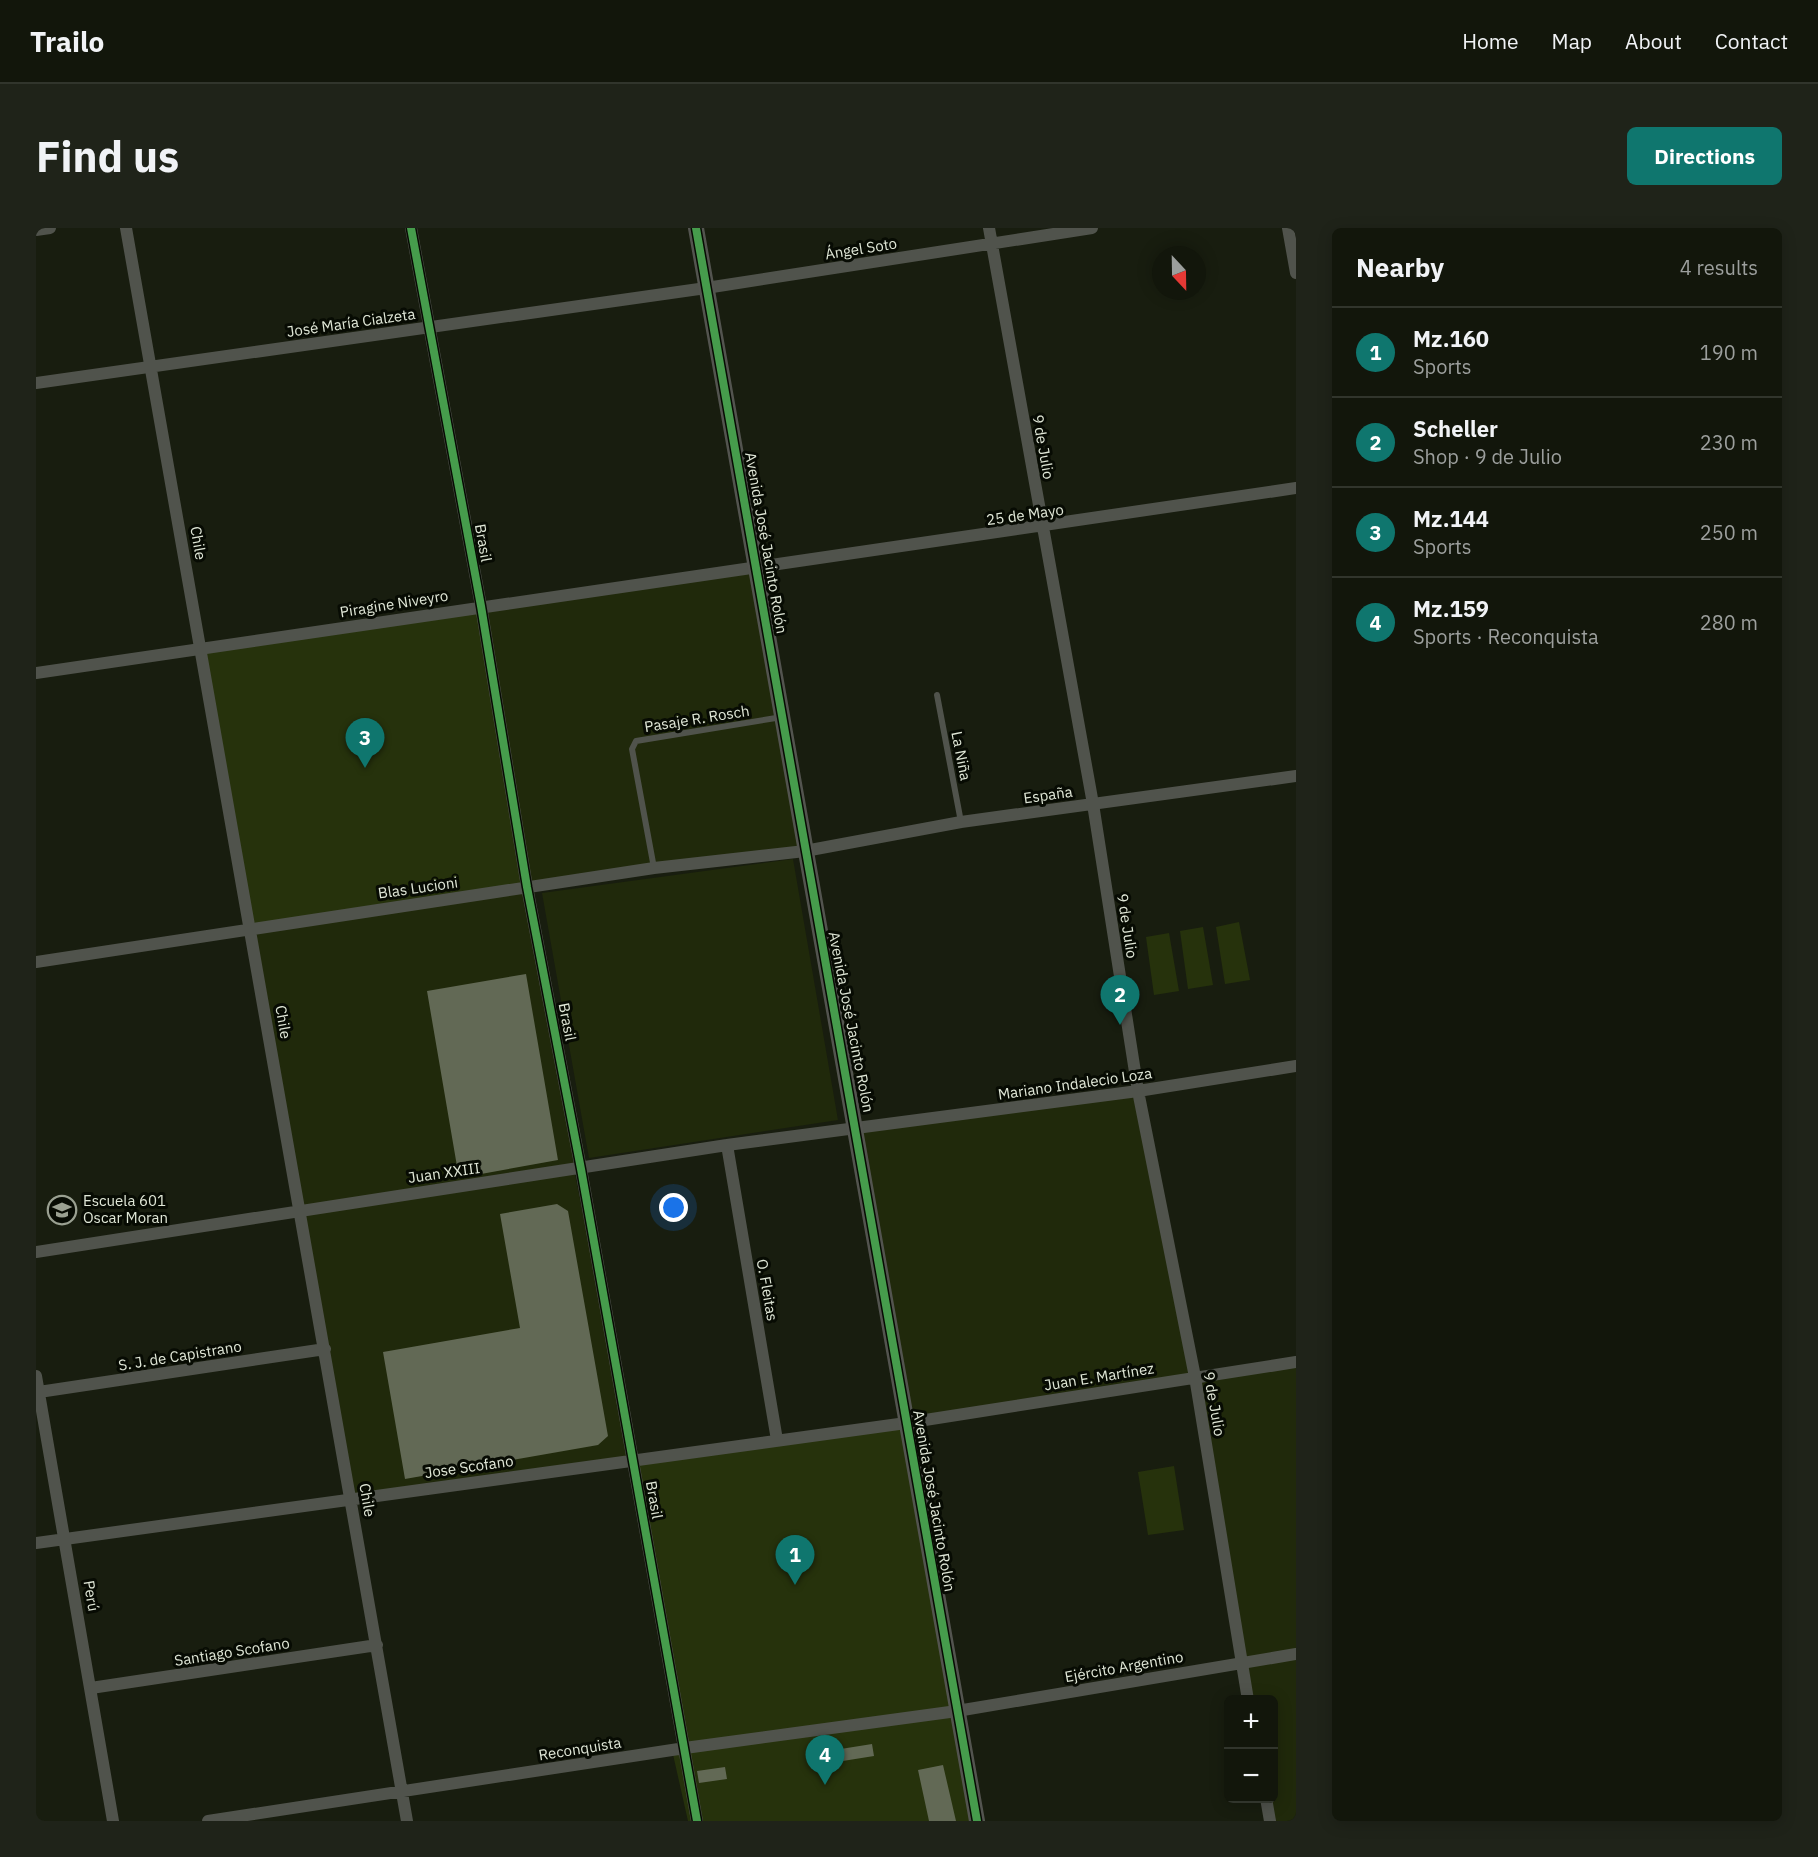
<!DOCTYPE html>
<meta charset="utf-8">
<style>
:root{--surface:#12160b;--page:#1f2319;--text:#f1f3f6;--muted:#9c9f9d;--line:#31352c;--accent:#0f766e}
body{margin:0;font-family:"IBM Plex Sans",sans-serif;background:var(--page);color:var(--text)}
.controls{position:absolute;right:18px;bottom:18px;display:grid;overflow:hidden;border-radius:9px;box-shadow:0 3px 15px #0003}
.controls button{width:54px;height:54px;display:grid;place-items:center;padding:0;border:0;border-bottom:2px solid var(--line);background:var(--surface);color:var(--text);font:30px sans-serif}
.compass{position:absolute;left:1116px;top:18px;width:54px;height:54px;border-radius:50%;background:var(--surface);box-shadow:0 3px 15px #0003;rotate:158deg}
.you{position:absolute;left:638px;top:980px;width:21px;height:21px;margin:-15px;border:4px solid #fff;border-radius:50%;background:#1a73e8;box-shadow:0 0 0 9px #1a73e833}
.badge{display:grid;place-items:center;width:39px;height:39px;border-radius:50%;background:var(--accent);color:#fff;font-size:20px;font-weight:700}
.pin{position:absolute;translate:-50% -50px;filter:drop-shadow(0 2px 3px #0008)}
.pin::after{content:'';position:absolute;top:32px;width:21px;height:18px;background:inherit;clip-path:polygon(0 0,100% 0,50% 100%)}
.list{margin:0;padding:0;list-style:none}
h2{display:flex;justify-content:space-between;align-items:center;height:78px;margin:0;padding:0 24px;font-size:26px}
h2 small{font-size:20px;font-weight:400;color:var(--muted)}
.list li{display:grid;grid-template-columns:39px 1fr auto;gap:18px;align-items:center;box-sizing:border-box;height:90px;padding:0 24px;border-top:2px solid var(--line)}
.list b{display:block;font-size:22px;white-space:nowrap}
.list p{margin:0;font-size:20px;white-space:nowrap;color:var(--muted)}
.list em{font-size:20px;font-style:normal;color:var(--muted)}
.map{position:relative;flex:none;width:1260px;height:1593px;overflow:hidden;border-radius:9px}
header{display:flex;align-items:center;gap:36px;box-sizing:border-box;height:84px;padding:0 30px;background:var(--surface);border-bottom:2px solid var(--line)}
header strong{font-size:28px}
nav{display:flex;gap:33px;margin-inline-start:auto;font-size:21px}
.intro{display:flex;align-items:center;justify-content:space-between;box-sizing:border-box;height:144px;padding:0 36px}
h1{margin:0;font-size:42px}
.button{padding:15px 27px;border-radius:9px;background:var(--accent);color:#fff;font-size:21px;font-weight:700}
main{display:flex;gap:36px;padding:0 36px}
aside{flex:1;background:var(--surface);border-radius:9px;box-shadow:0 3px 15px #0003}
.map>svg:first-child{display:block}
.built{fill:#20290b}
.green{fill:#26320c}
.building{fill:#626955}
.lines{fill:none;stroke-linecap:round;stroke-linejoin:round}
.lane{stroke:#50534c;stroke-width:6}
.street{stroke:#50534c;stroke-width:12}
.secondary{stroke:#53544f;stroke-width:16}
.cycleway-casing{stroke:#070b03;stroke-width:11}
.cycleway{stroke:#469c4c;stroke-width:8}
.labels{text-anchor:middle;stroke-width:6;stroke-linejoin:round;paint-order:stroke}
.street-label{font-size:15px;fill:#e0e7d7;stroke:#070b03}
.poi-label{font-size:15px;fill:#e0e7d7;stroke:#070b03;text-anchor:start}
</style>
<header>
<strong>Trailo</strong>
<nav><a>Home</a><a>Map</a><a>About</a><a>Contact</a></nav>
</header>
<div class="intro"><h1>Find us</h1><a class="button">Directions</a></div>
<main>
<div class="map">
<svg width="1260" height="1593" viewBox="0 0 1260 1593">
<rect width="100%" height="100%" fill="#181d0f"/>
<!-- built -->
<path class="built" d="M721,341L769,623L492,659L545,941L538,942L597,1231L315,1271L215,699L445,378Z
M757,631L802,892L553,930L506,665Z
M1102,863L1159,1149L1260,1134V1593H1234L1230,1571L1238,1570V1472L1212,1471L1159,1149L870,1195L821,902Z"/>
<!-- green -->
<path class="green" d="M445,378L491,659L215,699L166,420Z
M1203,694L1214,752L1189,756L1180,699Z
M1167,699L1177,757L1152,761L1144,703Z
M1133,705L1143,763L1118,767L1110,709Z
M870,1195L941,1593H652L636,1522L649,1520L597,1231Z
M1138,1238L1148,1302L1112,1307L1102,1244Z"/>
<!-- building -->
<path class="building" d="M490,746L522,932L423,950L391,763Z
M521,976L532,983L572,1208L562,1217L369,1251L347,1124L484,1100L464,986Z
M836,1516L838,1528L788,1536L786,1524Z
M907,1537L920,1593H893L882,1542Z
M689,1539L691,1551L663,1555L661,1543Z"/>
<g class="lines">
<!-- lane -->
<path class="lane" d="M901,467L925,594
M618,640L596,521L600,513L746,489"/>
<!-- street -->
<path class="street" d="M90,0L371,1593
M375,0L445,378L491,659L545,941L661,1593
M953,0L1057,576L1102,863L1159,1149L1212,1472
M1252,0L1260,45
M0,2L14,0
M0,155L670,60L1056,0
M0,445L1260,260
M0,734L618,640L769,623L925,594L1260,548
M691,917L741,1212
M0,1024L691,917L1102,863L1260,838
M0,1148L77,1593
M3,1164L289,1121
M0,1315L870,1195L1260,1134
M55,1460L341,1417
M1230,1570L1234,1593
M172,1593L649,1520L921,1483L1260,1426"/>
<!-- secondary -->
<path class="secondary" d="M660,0L941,1593"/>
<!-- cycleway casing -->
<g class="cycleway-casing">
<path id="cycleway" d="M375,0L445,378L491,659L545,941L661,1593
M660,0L941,1593"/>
</g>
<!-- cycleway -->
<use href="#cycleway" class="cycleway"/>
</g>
<!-- icons -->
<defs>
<g id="school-ring" transform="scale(1.5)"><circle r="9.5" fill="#070b03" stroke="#9aa091" stroke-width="1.5"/><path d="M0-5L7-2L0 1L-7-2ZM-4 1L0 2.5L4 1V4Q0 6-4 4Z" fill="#9aa091"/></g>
</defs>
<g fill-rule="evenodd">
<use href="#school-ring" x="26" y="982"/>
</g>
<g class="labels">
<!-- street labels -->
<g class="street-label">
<text transform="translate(825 21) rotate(-9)" y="5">Ángel Soto</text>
<text transform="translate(315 95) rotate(-8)" y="5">José María Cialzeta</text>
<text transform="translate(1007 219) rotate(80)" y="5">9 de Julio</text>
<text transform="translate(989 287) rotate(-8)" y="5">25 de Mayo</text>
<text transform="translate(162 315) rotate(80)" y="5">Chile</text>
<text transform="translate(447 315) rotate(80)" y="5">Brasil</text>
<text transform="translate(730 315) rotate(80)" y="5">Avenida José Jacinto Rolón</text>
<text transform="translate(358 376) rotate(-9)" y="5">Piragine Niveyro</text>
<text transform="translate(661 491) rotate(-9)" y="5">Pasaje R. Rosch</text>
<text transform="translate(925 528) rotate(79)" y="5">La Niña</text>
<text transform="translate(1012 567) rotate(-8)" y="5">España</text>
<text transform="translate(382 660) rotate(-8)" y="5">Blas Lucioni</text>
<text transform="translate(1091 698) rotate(81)" y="5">9 de Julio</text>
<text transform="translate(247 794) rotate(80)" y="5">Chile</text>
<text transform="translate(531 794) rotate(79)" y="5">Brasil</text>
<text transform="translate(815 794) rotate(79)" y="5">Avenida José Jacinto Rolón</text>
<text transform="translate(1039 856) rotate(-8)" y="5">Mariano Indalecio Loza</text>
<text transform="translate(408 945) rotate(-8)" y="5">Juan XXIII</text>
<text transform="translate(731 1062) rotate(80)" y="5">O. Fleitas</text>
<text transform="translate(144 1128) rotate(-9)" y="5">S. J. de Capistrano</text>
<text transform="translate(1063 1149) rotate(-9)" y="5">Juan E. Martínez</text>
<text transform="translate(1178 1176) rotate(80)" y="5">9 de Julio</text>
<text transform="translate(433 1239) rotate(-8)" y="5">Jose Scofano</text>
<text transform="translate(331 1272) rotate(80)" y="5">Chile</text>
<text transform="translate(618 1272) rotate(80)" y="5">Brasil</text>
<text transform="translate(898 1273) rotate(80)" y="5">Avenida José Jacinto Rolón</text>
<text transform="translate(55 1368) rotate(80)" y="5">Perú</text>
<text transform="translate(196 1424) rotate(-9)" y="5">Santiago Scofano</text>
<text transform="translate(1088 1439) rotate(-10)" y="5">Ejército Argentino</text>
<text transform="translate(544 1521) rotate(-9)" y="5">Reconquista</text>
</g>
<!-- poi labels -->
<g class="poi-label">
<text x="47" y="978">Escuela 601<tspan x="47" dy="17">Oscar Moran</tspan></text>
</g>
</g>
</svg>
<div class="controls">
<button>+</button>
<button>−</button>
</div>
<svg class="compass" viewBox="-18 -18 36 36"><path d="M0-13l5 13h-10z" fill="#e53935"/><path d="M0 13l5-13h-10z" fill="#9c9f9d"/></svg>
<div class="you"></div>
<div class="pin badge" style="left:759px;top:1357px">1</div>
<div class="pin badge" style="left:1084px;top:797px">2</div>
<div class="pin badge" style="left:329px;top:540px">3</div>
<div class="pin badge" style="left:789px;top:1557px">4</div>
</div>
<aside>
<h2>Nearby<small>4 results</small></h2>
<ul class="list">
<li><span class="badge">1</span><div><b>Mz.160</b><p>Sports</p></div><em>190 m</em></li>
<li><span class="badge">2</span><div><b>Scheller</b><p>Shop · 9 de Julio</p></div><em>230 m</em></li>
<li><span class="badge">3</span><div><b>Mz.144</b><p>Sports</p></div><em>250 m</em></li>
<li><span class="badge">4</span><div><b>Mz.159</b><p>Sports · Reconquista</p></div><em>280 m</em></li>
</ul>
</aside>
</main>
